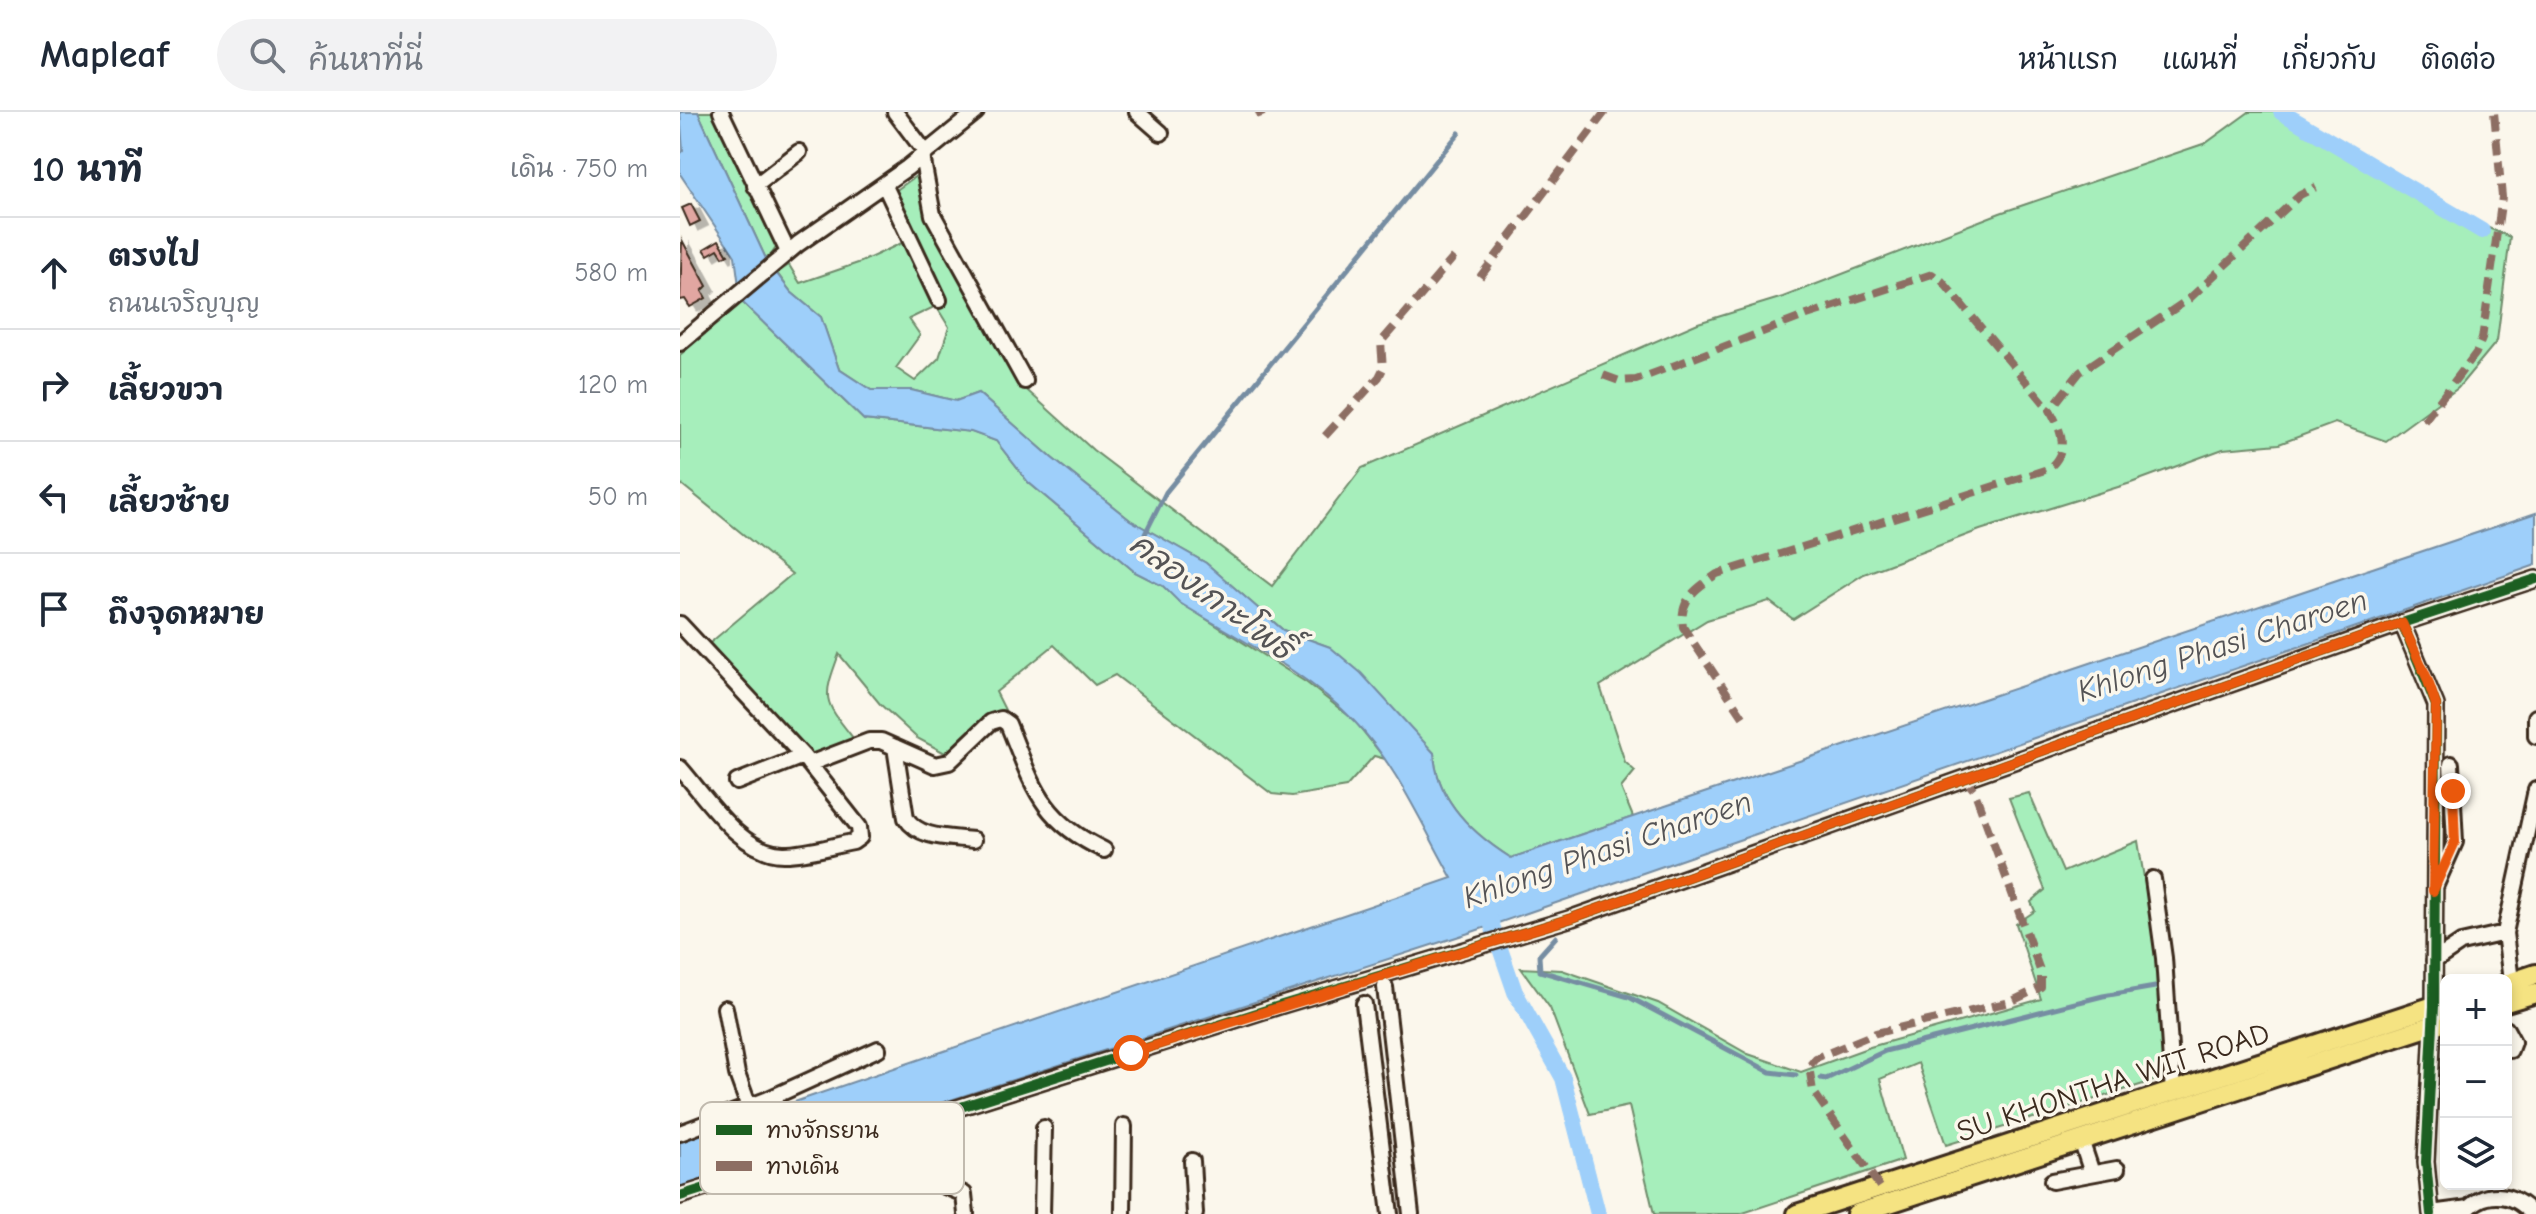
<!DOCTYPE html>
<html lang="th">
<meta charset="utf-8">
<style>
:root{--surface:#fff;--page:#f2f2f3;--text:#1f2937;--muted:#747a83;--line:#e0e1e3}
body{margin:0;font-family:"Comic Neue","Playpen Sans Thai",sans-serif;background:var(--page);color:var(--text)}
.controls{position:absolute;right:24px;bottom:24px;display:grid;overflow:hidden;border-radius:12px;box-shadow:0 4px 12px #0003}
.controls button{width:72px;height:72px;display:grid;place-items:center;padding:0;border:0;border-bottom:2px solid var(--line);background:var(--surface);color:var(--text);font:40px sans-serif}
.stop{position:absolute;width:24px;height:24px;margin:-18px;border:6px solid #ea580c;border-radius:50%;background:#fff}
.stop.end{background:#ea580c;border-color:#fff;box-shadow:0 2px 8px #0008}
.list{margin:0;padding:0;list-style:none}
h2{display:flex;justify-content:space-between;align-items:center;height:104px;margin:0;padding:0 32px;font-size:34px}
h2 small{font-size:26px;font-weight:400;color:var(--muted)}
.list li{display:grid;grid-template-columns:52px 1fr auto;gap:24px;align-items:center;box-sizing:border-box;height:112px;padding:0 32px;border-top:2px solid var(--line)}
.list b{display:block;font-size:30px;white-space:nowrap}
.list p{margin:0;font-size:26px;white-space:nowrap;color:var(--muted)}
.list em{font-size:26px;font-style:normal;color:var(--muted)}
.icon{flex:none;width:44px;height:44px;fill:none;stroke:currentColor;stroke-width:2;stroke-linecap:round;stroke-linejoin:round}
.map{position:relative;flex:none;width:1856px;height:1102px;overflow:hidden}
header{display:flex;align-items:center;gap:48px;box-sizing:border-box;height:112px;padding:0 40px;background:var(--surface);border-bottom:2px solid var(--line)}
header strong{font-size:38px}
nav{display:flex;gap:44px;margin-inline-start:auto;font-size:28px}
.search{width:560px;height:72px;background:var(--page);display:flex;align-items:center;gap:20px;box-sizing:border-box;padding:0 28px;border-radius:44px;color:var(--muted);font-size:30px}
main{display:flex}
aside{flex:1;background:var(--surface)}
.map>svg:first-child{display:block}
.green{fill:#a6eebb;stroke:#708c6c;stroke-width:2;fill-rule:evenodd}
.water{fill:#9ecffa;stroke:#768da2;stroke-width:2}
.lines{fill:none;stroke-linecap:round;stroke-linejoin:round}
.stream{stroke:#768da2;stroke-width:5}
.canal{stroke:#9ecffa;stroke-width:16}
.building{fill:#e1a6a1;stroke:#3b2a1e;stroke-width:2;filter:url(#shadow)}
.minor-casing{stroke:#3b2a1e;stroke-width:20}
.major-casing{stroke:#3b2a1e;stroke-width:24}
.minor{stroke:#fbf7ec;stroke-width:14}
.major{stroke:#f5e382;stroke-width:18}
.quiet{stroke:#8d6e63;stroke-width:8;stroke-dasharray:16 8;stroke-linecap:butt}
.cycleway-casing{stroke:#fbf7ec;stroke-width:15}
.cycleway{stroke:#1b5e20;stroke-width:10}
.route{stroke:#ea580c;stroke-width:10}
.labels{text-anchor:middle;stroke-width:7;stroke-linejoin:round;paint-order:stroke}
.street-label{font-size:30px;fill:#3b2a1e;stroke:#fbf7ec}
.water-label{font-size:32px;font-style:italic;fill:#545355;stroke:#fbf7ec}
.key{fill:#fbf7ec;stroke:#c1baae;stroke-width:2}
.key-label{font-size:22px;fill:#3b2a1e}
</style>
<header>
<strong>Mapleaf</strong>
<div class="search"><svg class="icon" aria-label="search" viewBox="0 0 24 24"><circle cx="10" cy="10" r="6"/><path d="M15 15l6 6"/></svg>ค้นหาที่นี่</div>
<nav><a>หน้าแรก</a><a>แผนที่</a><a>เกี่ยวกับ</a><a>ติดต่อ</a></nav>
</header>
<main>
<aside>
<h2>10 นาที<small>เดิน · 750 m</small></h2>
<ul class="list">
<li><svg class="icon" aria-label="ahead" viewBox="0 0 24 24"><path d="M12 20V5M6 11l6-6 6 6"/></svg><div><b>ตรงไป</b><p>ถนนเจริญบุญ</p></div><em>580 m</em></li>
<li><svg class="icon" aria-label="right" viewBox="0 0 24 24"><path d="M7 20v-9h11M14 6l5 5-5 5"/></svg><div><b>เลี้ยวขวา</b></div><em>120 m</em></li>
<li><svg class="icon" aria-label="left" viewBox="0 0 24 24"><path d="M17 20v-9H6M10 6l-5 5 5 5"/></svg><div><b>เลี้ยวซ้าย</b></div><em>50 m</em></li>
<li><svg class="icon" aria-label="arrive" viewBox="0 0 24 24"><path d="M6 21V4h12l-3 4 3 4H6"/></svg><div><b>ถึงจุดหมาย</b></div></li>
</ul>
</aside>
<div class="map">
<svg width="1856" height="1102" viewBox="0 0 1856 1102">
<defs>
<filter id="shadow"><feDropShadow dx="8" dy="4.5" stdDeviation="0" flood-color="#0004"/></filter>
</defs>
<rect width="100%" height="100%" fill="#fbf7ec"/>
<filter id="ink" filterUnits="userSpaceOnUse"><feTurbulence type="fractalNoise" baseFrequency=".0125" numOctaves="2"/><feDisplacementMap in="SourceGraphic" scale="16" xChannelSelector="R" yChannelSelector="G"/><feConvolveMatrix kernelMatrix="1 2 1 2 8 2 1 2 1" color-interpolation-filters="sRGB"/></filter>
<g filter="url(#ink)">
<!-- green -->
<path class="green" d="M18,0H38L97,134L87,149Z
M1569,0H1608L1768,99L1830,125L1817,229L1778,276L1706,329L1655,311L1599,332L1543,337L1451,371L1300,418L1184,462L1113,507L1089,489L1027,508L920,574L945,650L955,659L941,676L953,705L831,746C793,722 756,688 754,641L650,535L603,518L526,451L450,408L372,346L298,281L276,289L231,278H191L159,257L141,205L111,180L97,161L109,153L120,171L181,150L224,130L204,87L236,64L339,271L413,338L592,474L682,356L1018,211L1103,185L1320,101L1526,31ZM256,194L269,215L259,246L235,269L216,256L240,223L229,207Z
M61,189L184,308L292,320L316,329L348,370L455,460L483,474L501,491L627,571L674,608L705,647L694,644L666,675L612,684L592,682L435,563L415,573L374,533L316,580L325,598L265,641L237,626L200,592L159,542C142,588 143,588 173,626L125,659L18,541L112,462L0,371V243Z
M1349,681L1383,760L1458,729L1479,858L1486,965L1266,1033L1238,951L1200,967L1223,1048L1060,1102H974L949,994L910,1002L870,896L841,856L882,858L978,891L1068,942L1121,960L1190,935L1361,887L1336,812L1355,799L1351,790L1365,778L1329,686Z"/>
<!-- water -->
<path class="water" d="M0,0H18L87,149L111,180L141,205L159,257L191,278H231L276,289L298,281L372,346L450,408L526,451L603,518L650,535L681,561L754,641C756,688 793,722 831,746L1856,401V453L789,821L0,1075V1029L772,766C742,713 716,652 674,609C627,560 558,527 500,491L483,474L455,460L348,370L316,329L291,320L184,308L61,189L55,144L0,62V42L3,39Z"/>
<g class="lines">
<!-- stream -->
<path class="stream" d="M465,422L486,380L779,21
M876,825L859,844L860,859L949,885L1090,960L1116,963
M1140,966L1146,967L1205,939L1423,884L1475,875"/>
<!-- canal -->
<path class="canal" d="M1601,0L1802,119
M805,793L835,880L883,966L918,1102"/>
</g>
<!-- building -->
<path class="building" d="M11,92L20,109L10,114L2,96Z
M2,128L27,174L22,179L26,186L10,195L5,187L0,188Z
M39,128L48,143L43,145L38,137L28,143L24,137Z"/>
<g class="lines">
<!-- minor casing -->
<g class="minor-casing">
<path id="minor" d="M41,0L108,140
M215,0L246,41
M457,0L481,21
M242,44L253,103L345,269
M204,72L259,188
M75,74L119,40
M0,231L118,132L227,56L296,0
M1722,511L1756,593L1754,894L1746,1050L1751,1102
M0,512L123,644L179,715L180,725L173,730C151,734 127,742 105,742C61,743 26,685 0,656
M1856,605V624
M215,635L226,706C239,727 270,725 293,728
M129,652L189,629H201L255,653L269,650L311,610L321,607L328,612C353,673 360,708 424,738
M57,670L123,644
M1473,767L1484,846L1493,980
M1755,775L1775,730L1771,652
M1754,849L1781,831L1825,821
M705,875L731,1102
M1832,877L1825,821L1856,678
M684,892L710,1102
M45,896L57,962L69,995
M1826,917L1833,930L1830,938H1826
M0,1021L86,988L198,937
M1401,1028L1412,1061
M512,1049L515,1102
M248,1067L284,1082L286,1102
M1372,1069L1437,1057
M0,1084L602,893L892,806L1722,511L1856,467
M1751,1101L1789,1096
M362,1102L364,1016
M443,1102L444,1014
M1784,1102C1801,1077 1834,1079 1852,1102"/>
</g>
<!-- major casing -->
<g class="major-casing">
<path id="major" d="M1826,872L1856,862
M1826,890L1856,881
M1117,1102L1766,890
M1176,1102L1766,909"/>
</g>
<!-- minor -->
<use href="#minor" class="minor"/>
<!-- major -->
<use href="#major" class="major"/>
<!-- quiet -->
<path class="quiet" d="M576,3L584,0
M800,165L925,0
M923,263L939,269L956,268L1127,203L1252,162L1262,169L1370,298
M1744,309L1796,241L1802,227L1822,85L1814,0
M645,324L699,265L703,257L701,230L774,145
M1063,605L1003,515C999,487 1016,477 1037,462L1368,357C1390,339 1382,320 1370,298L1400,260L1509,187L1620,83L1636,75
M1200,1075L1133,979L1129,954L1136,946L1196,921L1330,890L1361,875V861L1294,678L1285,667"/>
<!-- cycleway casing -->
<g class="cycleway-casing">
<path id="cycleway" d="M1722,511L1756,593L1754,894L1746,1050L1751,1102
M0,1084L602,893L892,806L1722,511L1856,467"/>
</g>
<!-- cycleway -->
<use href="#cycleway" class="cycleway"/>
</g>
</g>
<g class="lines" filter="url(#ink)">
<!-- route -->
<path class="route" d="M451,941L892,806L1722,511L1747,566L1756,593L1753,779L1775,730L1773,679"/>
</g>
<g class="labels">
<!-- street labels -->
<g class="street-label">
<text transform="translate(1433 970) rotate(-18)" y="10">SU KHONTHA WIT ROAD</text>
</g>
<!-- water labels -->
<g class="water-label">
<text transform="translate(532 484) rotate(36)" y="11">คลองเกาะโพธิ์</text>
<text transform="translate(1542 533) rotate(-18)" y="11">Khlong Phasi Charoen</text>
<text transform="translate(927 737) rotate(-19)" y="11">Khlong Phasi Charoen</text>
</g>
</g>
<!-- legend -->
<rect x="20" y="990" width="264" height="92" rx="12" class="key"/>
<rect x="36" y="1013" width="36" height="10" fill="#1b5e20"/>
<rect x="36" y="1049" width="36" height="10" fill="#8d6e63"/>
<g class="key-label">
<text x="86" y="1026">ทางจักรยาน</text>
<text x="86" y="1062">ทางเดิน</text>
</g>
</svg>
<div class="controls">
<button>+</button>
<button>−</button>
<button><svg class="icon" aria-label="layers" viewBox="0 0 24 24"><path d="M12 4l9 5-9 5-9-5zM3 14l9 5 9-5"/></svg></button>
</div>
<div class="stop" style="left:451px;top:941px"></div>
<div class="stop end" style="left:1773px;top:679px"></div>
</div>
</main>
